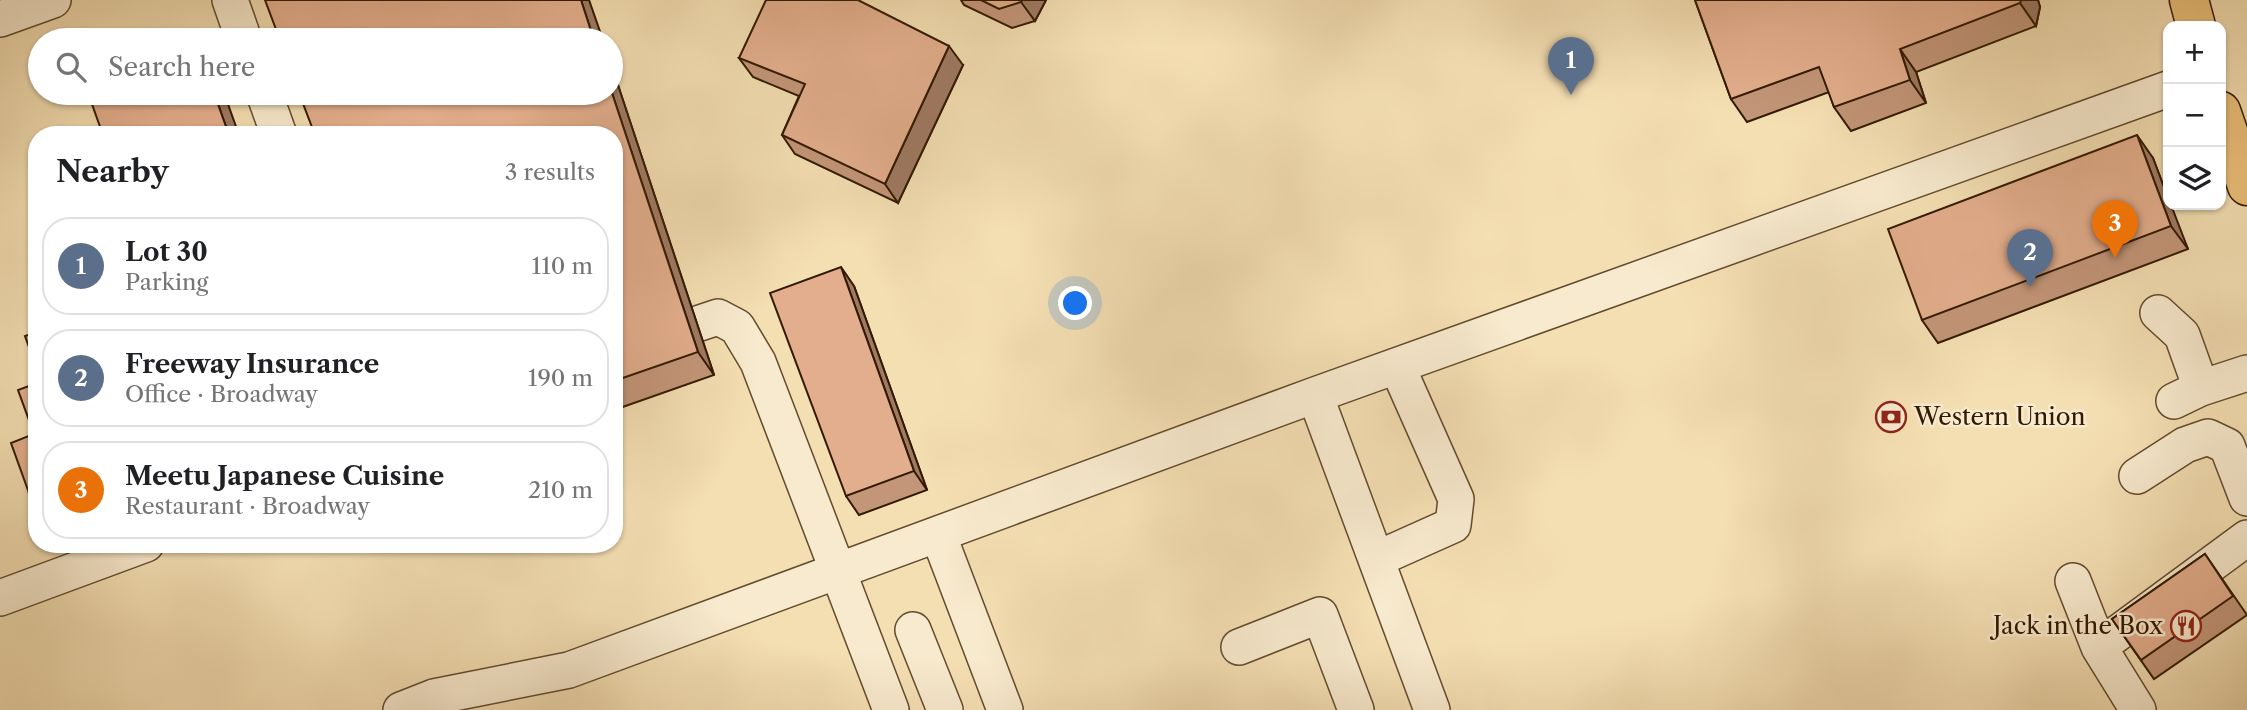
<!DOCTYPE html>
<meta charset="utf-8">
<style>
:root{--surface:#fff;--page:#f2f2f2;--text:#202124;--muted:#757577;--line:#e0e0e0;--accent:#d93025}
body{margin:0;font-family:"Libre Caslon Text",serif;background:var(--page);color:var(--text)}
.controls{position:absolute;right:21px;top:21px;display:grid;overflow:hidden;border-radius:14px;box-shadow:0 2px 5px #0004}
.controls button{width:63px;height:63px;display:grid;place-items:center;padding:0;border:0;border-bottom:2px solid var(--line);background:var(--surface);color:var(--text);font:35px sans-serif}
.you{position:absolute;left:1076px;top:304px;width:24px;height:24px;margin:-18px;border:5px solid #fff;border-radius:50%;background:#1a73e8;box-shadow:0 0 0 10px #1a73e833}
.badge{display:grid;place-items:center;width:46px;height:46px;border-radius:50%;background:var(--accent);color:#fff;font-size:23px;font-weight:700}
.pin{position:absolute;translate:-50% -58px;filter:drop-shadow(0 2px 4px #0008)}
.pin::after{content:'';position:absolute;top:37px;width:24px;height:21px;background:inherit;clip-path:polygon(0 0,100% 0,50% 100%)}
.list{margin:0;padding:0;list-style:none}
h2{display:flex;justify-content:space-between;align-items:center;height:91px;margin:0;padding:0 28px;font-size:30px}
h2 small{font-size:23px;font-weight:400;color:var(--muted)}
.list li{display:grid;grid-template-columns:46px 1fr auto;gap:21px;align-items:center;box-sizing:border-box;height:98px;margin:0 14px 14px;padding:0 14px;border:2px solid var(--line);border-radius:28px}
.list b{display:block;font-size:26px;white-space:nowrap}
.list p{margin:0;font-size:23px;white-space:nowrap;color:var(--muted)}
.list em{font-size:23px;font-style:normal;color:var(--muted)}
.icon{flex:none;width:38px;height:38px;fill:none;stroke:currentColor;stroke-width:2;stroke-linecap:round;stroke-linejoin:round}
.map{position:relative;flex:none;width:2247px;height:710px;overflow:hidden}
.search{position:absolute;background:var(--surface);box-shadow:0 2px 5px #0004;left:28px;top:28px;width:595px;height:77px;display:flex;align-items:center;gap:18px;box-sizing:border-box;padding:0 24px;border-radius:38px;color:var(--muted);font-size:26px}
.panel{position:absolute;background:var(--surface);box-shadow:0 2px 5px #0004;left:28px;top:126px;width:595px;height:427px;border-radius:28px}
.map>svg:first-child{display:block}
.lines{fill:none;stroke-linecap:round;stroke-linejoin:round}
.minor-casing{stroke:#624b2d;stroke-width:38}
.major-casing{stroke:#321a00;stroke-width:41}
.minor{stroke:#f8eace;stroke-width:35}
.major{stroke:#eac07a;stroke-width:38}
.wall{fill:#c39679;stroke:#321a00;stroke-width:2}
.shaded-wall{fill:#9f7a63;stroke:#321a00;stroke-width:2}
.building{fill:#e3ae8d;stroke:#321a00;stroke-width:2}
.labels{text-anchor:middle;stroke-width:5;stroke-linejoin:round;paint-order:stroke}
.poi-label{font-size:24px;fill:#321a00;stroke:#f8eace;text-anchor:start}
</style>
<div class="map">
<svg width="2247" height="710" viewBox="0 0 2247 710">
<rect width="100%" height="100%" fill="#f4dfb3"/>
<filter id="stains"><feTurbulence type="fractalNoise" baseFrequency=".00286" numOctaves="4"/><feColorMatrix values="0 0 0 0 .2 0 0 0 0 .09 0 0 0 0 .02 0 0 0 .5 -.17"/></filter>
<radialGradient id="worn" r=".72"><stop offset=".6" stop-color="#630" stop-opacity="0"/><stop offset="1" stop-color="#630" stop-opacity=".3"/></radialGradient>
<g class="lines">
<!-- minor casing -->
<g class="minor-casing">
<path id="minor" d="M230,0L244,40
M0,19L53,0
M264,93L279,135
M2158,313L2182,335L2201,388
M697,324L718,317L737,327L758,362L891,710
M1315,395L1432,710
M2174,401L2201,388L2247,373
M2137,476L2185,445L2208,437L2227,446L2247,498
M938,534L1005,710
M1377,559L1453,525L1456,499L1397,366
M2073,581L2099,647L2138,710
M0,598L146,544
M913,630L945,710
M1239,647L1320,615L1356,710
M2099,647L2247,538
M401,710L434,697L569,670L1315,395L2168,89"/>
</g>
<!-- major casing -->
<g class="major-casing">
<path id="major" d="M2189,0L2196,26
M2221,111L2247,186"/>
</g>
<!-- minor -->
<use href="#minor" class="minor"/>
<!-- major -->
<use href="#major" class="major"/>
</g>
<!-- wall -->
<path class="wall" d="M961,0H1046L1035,21L1012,28L964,5Z
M1695,0H2038L2040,7L2036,26L1916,72L1926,103L1851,131L1834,107L1829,92L1747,122L1731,99Z
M739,58L963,65L898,203L795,154L782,135L799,96L753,77Z
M611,64L714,375L614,410V135L611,93Z
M2153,158L2168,198V205L2188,249L1938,343L1922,320Z
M854,286L927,490L859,515L846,496Z
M37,490V504L29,493Z
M2205,554L2247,615L2154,679L2112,619Z"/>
<!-- shaded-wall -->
<path class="shaded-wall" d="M581,0H589L603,40H594Z
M1022,0H1046L1035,21L1021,2Z
M2021,0H2038L2040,7L2036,26L2020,3Z
M949,46L963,65L898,203L885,184Z
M1900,49L1916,72L1926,103L1910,80Z
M611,64L714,375L698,352L611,90Z
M214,93H224L239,135H229Z
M2137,135L2153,158L2168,198V205H2171L2188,249L2171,226Z
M841,267L854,286L927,490L914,471Z"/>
<!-- building -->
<path class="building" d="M265,0H581L594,40H280Z
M766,0H858L949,46L885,184L782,135L805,84L739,58Z
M981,0H1022L1021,2L999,9Z
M1695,0H2021L2020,3L1900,49L1910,80L1834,107L1819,67L1731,99Z
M154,31L157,40H127Z
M194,36L196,40H182Z
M611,90L698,352L614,381V135H315L299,93H611Z
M88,93H214L229,135H103Z
M2137,135L2171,226L1922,320L1888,229Z
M841,267L914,471L846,496L770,293Z
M37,280V305L29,283Z
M37,332V369L25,336Z
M37,383V490L29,493L11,443L34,434L18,390Z
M2205,554L2233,596L2141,660L2112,619Z"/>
<!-- icons -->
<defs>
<g id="bank-ring" transform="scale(1.575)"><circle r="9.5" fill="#f8eace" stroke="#8f2418" stroke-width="1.5"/><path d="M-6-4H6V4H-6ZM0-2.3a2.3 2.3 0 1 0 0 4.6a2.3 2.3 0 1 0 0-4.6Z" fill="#8f2418"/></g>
<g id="restaurant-ring" transform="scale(1.575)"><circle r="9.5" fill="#f8eace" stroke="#8f2418" stroke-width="1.5"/><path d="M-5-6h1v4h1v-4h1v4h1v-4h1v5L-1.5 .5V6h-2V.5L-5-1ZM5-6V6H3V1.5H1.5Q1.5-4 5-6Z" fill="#8f2418"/></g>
</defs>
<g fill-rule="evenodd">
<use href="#bank-ring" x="1891" y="417"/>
<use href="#restaurant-ring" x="2186" y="626"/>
</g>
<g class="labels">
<!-- poi labels -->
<g class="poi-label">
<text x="1914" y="425">Western Union</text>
<text x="2163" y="634" text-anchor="end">Jack in the Box</text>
</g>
</g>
<rect width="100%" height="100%" filter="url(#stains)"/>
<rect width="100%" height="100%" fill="url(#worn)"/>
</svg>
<div class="controls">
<button>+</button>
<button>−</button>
<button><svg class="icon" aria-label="layers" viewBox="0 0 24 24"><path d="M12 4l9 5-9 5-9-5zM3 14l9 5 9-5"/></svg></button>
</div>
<div class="you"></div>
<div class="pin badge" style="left:1571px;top:95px;background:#5c6f8a">1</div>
<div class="pin badge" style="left:2030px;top:287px;background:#5c6f8a">2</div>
<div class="pin badge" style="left:2115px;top:258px;background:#e8710a">3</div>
<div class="search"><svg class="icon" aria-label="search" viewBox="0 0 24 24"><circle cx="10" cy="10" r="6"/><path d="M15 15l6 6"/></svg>Search here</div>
<section class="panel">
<h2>Nearby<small>3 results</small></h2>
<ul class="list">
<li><span class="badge" style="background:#5c6f8a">1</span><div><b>Lot 30</b><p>Parking</p></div><em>110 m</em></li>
<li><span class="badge" style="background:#5c6f8a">2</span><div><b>Freeway Insurance</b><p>Office · Broadway</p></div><em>190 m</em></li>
<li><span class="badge" style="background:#e8710a">3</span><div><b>Meetu Japanese Cuisine</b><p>Restaurant · Broadway</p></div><em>210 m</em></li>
</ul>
</section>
</div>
